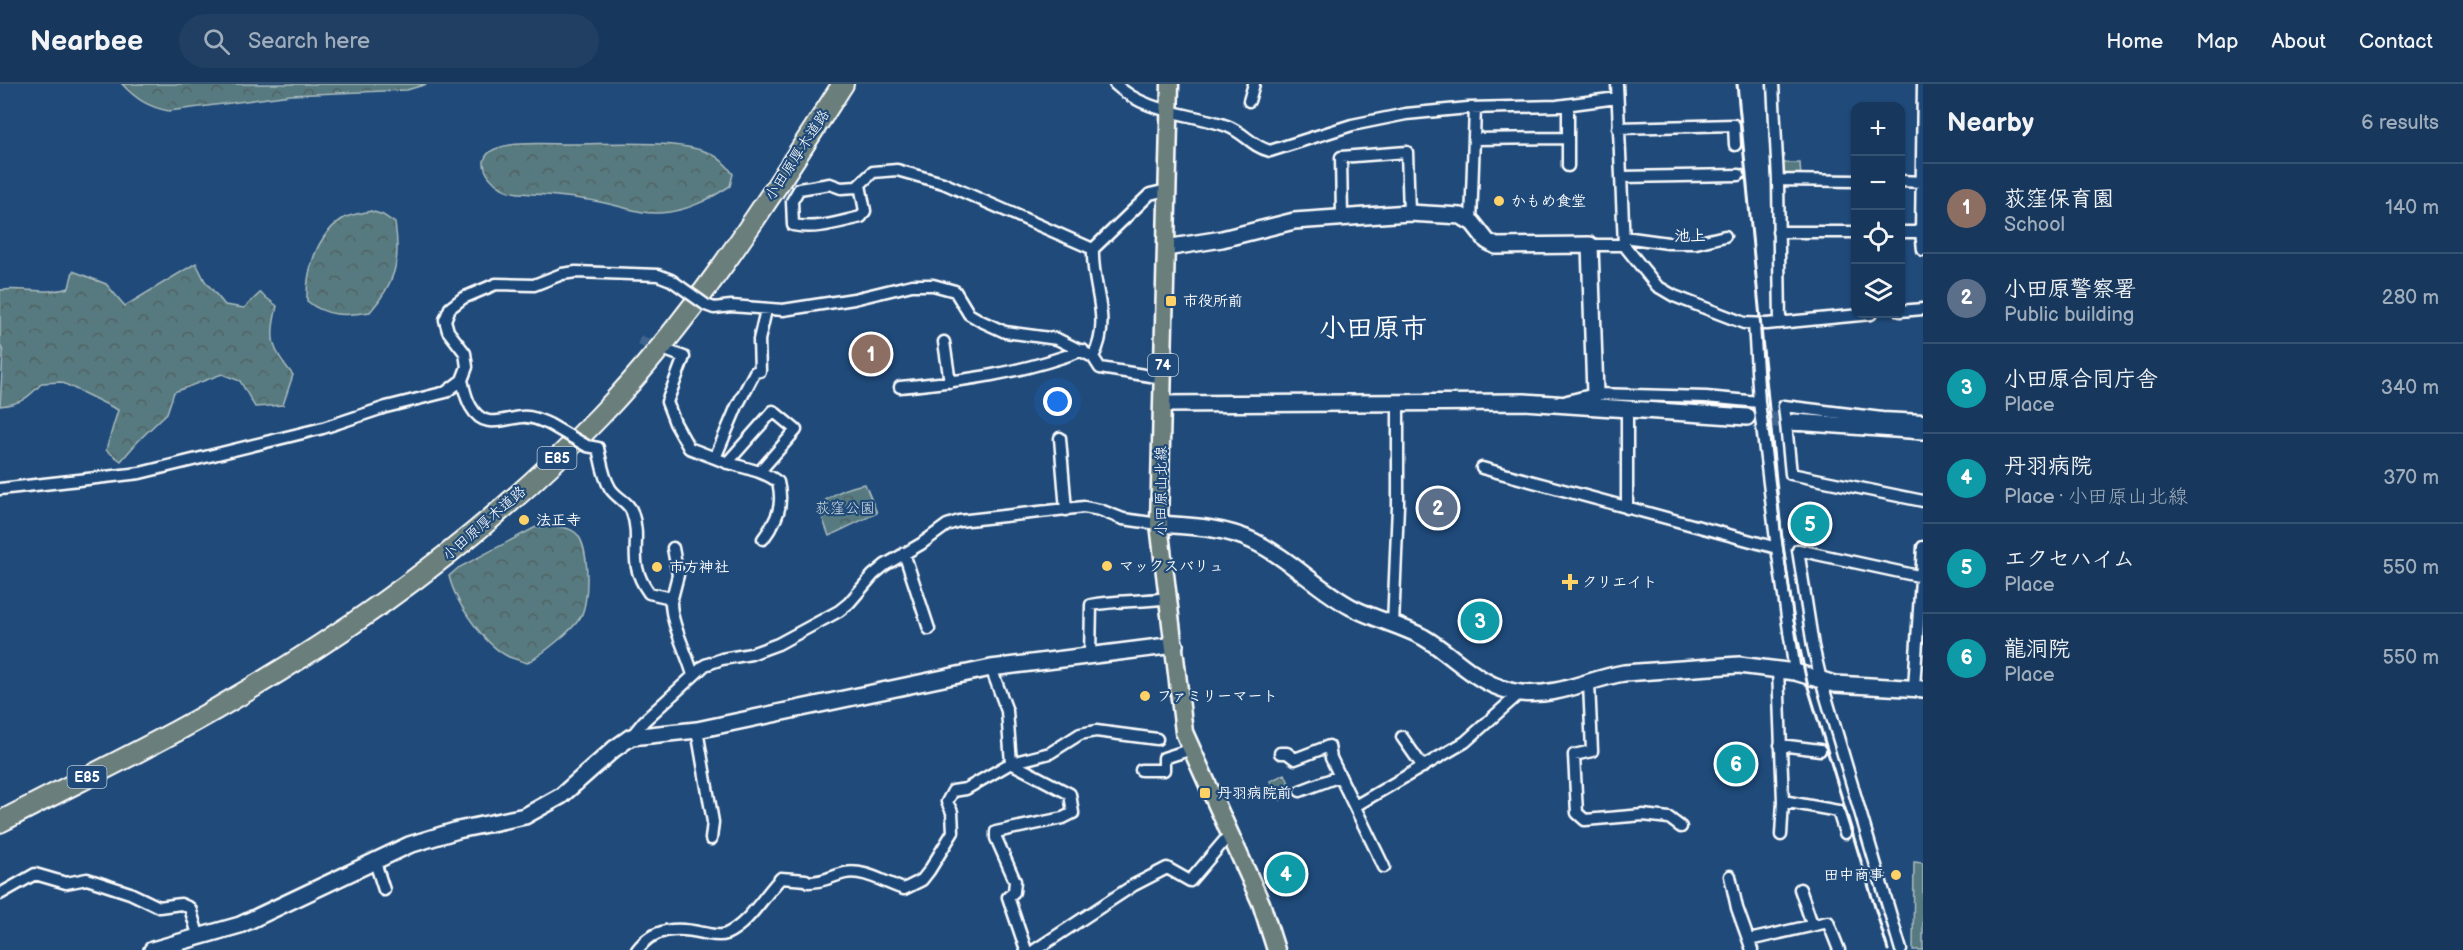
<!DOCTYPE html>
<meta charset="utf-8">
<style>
:root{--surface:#17385c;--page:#203f62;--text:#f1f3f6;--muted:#9eacbb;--line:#365272;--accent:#ffd166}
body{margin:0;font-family:"Balsamiq Sans","Klee One",sans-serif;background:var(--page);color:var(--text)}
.controls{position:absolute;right:18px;top:18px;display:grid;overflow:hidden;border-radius:12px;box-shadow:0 2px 4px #0004}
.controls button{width:54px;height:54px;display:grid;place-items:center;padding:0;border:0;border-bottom:2px solid var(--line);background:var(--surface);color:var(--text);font:30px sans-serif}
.you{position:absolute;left:1058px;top:318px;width:21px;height:21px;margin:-15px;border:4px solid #fff;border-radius:50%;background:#1a73e8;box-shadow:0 0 0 9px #1a73e833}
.badge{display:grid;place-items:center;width:39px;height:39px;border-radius:50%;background:var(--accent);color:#fff;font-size:20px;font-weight:700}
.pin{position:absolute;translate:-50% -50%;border:3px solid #fff;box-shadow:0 2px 6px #0006}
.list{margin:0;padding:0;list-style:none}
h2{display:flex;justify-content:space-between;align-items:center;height:78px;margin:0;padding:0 24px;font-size:26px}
h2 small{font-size:20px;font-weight:400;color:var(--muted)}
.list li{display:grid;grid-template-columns:39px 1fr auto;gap:18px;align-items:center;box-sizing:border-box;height:90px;padding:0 24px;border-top:2px solid var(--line)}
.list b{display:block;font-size:22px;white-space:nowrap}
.list p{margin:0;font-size:20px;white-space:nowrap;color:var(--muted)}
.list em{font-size:20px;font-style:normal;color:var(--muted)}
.icon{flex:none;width:33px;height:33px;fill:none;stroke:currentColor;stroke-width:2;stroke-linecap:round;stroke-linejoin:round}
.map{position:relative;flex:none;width:1923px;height:866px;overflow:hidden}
header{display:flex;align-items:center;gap:36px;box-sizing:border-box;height:84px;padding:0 30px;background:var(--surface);border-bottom:2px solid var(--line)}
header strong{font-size:28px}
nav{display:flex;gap:33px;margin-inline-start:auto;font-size:21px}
.search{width:420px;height:54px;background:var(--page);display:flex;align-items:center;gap:15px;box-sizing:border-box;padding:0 21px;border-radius:33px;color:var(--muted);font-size:22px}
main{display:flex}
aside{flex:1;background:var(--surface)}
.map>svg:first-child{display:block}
.grass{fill:#577a7f;stroke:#abbcbf;stroke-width:1.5}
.forest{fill:url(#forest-crowns);stroke:#abbcbf;stroke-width:1.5}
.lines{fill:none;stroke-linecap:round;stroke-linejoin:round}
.street-tunnel{stroke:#41658e;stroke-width:10;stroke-dasharray:10 5;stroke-linecap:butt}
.secondary-tunnel{stroke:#41658e;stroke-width:15;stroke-dasharray:15 8;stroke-linecap:butt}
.street-casing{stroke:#fff;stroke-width:15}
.secondary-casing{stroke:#fff;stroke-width:20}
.primary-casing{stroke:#fff;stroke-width:21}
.highway-casing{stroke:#fff;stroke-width:24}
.street{stroke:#1f4a7a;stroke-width:10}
.secondary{stroke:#1f4a7a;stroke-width:15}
.primary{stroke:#6b7f7c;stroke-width:16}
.highway{stroke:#6b7f7c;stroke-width:20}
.rail{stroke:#fff;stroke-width:3}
.street-bridge-casing{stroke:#fff;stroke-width:15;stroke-linecap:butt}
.street-bridge{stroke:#1f4a7a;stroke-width:10}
.poi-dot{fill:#ffd166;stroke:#1f4a7a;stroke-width:2}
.labels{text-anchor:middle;stroke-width:4.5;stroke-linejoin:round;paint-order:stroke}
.shield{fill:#1f4a7a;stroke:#bcc9d7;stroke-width:1.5}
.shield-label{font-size:14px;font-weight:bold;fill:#fff}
.street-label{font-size:15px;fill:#fff;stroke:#1f4a7a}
.poi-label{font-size:15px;font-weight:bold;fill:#fff;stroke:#1f4a7a;text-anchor:start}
.park-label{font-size:15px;fill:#d5dedf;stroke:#1f4a7a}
.neighbourhood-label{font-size:16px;font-weight:bold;fill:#fff;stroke:#1f4a7a}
.town-label{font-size:27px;font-weight:bold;fill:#fff;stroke:#1f4a7a}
</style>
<header>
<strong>Nearbee</strong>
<div class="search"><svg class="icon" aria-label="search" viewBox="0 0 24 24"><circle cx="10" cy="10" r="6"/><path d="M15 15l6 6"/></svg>Search here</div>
<nav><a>Home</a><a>Map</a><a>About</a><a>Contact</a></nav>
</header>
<main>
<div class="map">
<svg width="1923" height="866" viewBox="0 0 1923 866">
<defs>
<pattern id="forest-crowns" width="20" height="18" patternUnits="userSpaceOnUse" patternTransform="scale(1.5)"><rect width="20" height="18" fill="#577a7f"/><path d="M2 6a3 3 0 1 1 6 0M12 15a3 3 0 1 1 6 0" fill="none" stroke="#516163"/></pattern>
</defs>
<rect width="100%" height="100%" fill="#1f4a7a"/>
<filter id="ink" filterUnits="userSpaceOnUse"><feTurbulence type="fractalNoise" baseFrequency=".0167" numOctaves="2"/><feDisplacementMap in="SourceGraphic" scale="12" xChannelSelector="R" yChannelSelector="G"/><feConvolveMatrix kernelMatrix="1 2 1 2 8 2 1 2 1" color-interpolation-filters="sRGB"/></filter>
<g filter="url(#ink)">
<!-- grass -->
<path class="grass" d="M1781,79H1800L1801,94L1783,93Z
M1914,778L1923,779V866H1913Z"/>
<!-- forest -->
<path class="forest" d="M122,0H427L407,6L291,11L169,27C148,23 136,15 122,0Z
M565,60C601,60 679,55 709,69C719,73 727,81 733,90L730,102C708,116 686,128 659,129C642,130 626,124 609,120C589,115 568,113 546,111C534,109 512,111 502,104C493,99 484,89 484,79C484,54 546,60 565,60Z
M371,127L383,131L395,139C401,178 395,199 370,228C346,232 326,233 307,217C306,187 316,151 344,134C351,130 363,129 371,127Z
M196,179L205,197L225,221L244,224L260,209L277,222C269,257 271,263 293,291L283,321L255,323L240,297L222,290L174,308L167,329L140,355L121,377L106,366L118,326L61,298L42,299C28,314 21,320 0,322L3,267L0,261V206C23,203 46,211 69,204L73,187L106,200L125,222Z
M865,400L877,429L829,452L818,422C832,410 846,403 865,400Z
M536,443C549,443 565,440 576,449C590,462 590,519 580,534C571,548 541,571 527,579C521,577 515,575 509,573C484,561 455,518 449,492L458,484Z
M1285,690L1294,711L1280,716L1270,697Z"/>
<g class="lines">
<!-- street-tunnel -->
<path class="street-tunnel" d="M639,256L661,265"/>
<!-- secondary-tunnel -->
<path class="secondary-tunnel" d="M1747,333L1794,338"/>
<!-- street casing -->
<g class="street-casing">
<path id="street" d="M1115,0C1147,30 1188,28 1227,42C1245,49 1251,62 1270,67L1352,41L1406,30L1468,24L1557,22L1617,14
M1617,0L1624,161L1657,202L1674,212L1744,239L1767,240L1871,230
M1773,0L1778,96L1780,239
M1923,0L1921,148L1923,166
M1249,17L1254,0
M1568,21V82
M1618,44L1734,41L1735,61
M1474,55L1568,54
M1621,93L1739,91
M1778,96L1856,97
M1900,97L1922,98
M860,101L865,127L861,133C839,138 816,146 793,141L792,117L799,105L830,100L841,104L857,103L873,88L897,86L943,99L1093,165C1091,203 1113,235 1093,273
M1342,132L1341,73L1407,68L1409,129
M1471,139L1475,24
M1778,148H1856
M1900,148H1921
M1624,153L1668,159H1696L1725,152
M1590,161H1624
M1093,165L1150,110L1167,106
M706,221L714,224L731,222L783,226L854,215L912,201H933L955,207L969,230L981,237L1005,248L1057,255L1093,273L1100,284L1163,294
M1900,227L1923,225
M1754,240L1759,318
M944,258L950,298
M668,267L684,273L667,318L675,339L689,364L715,374
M462,296C464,305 466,315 471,323C484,346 502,335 522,333C531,332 540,336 549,340
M900,303C964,297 1022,289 1083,266
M1567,317L1595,310L1706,313L1759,318L1777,464L1795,588
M1786,340L1791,390L1923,417
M1800,341L1786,340L1784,322L1882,334L1923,336
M1060,354L1066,426
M587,362L598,364C601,377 603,393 610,404C616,414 629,418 632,428C643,459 625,476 649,509L667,513L671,518C671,540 687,569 693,591
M727,379L773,327L796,346L760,387
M1482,384L1777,464
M0,405L140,389L323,344L386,323L446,308L462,296L467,283L465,269L448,247L445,236L450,224L463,214L496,200L534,201L562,190L576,188L658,191L671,196
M1627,424V330
M763,455C777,436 784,422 778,398C762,385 735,383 715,374L737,322L755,288L760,287L759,256L766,226
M904,469L929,545
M671,518L678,491L673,464
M1393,541L1398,422V317
M1090,572L1091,521C1117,516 1142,518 1168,514
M991,584L1007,627L1011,679L1070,710L1073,729L1063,734L996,748V754L1015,797L1014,808L1008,813L1026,866
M1778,585L1783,717L1781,751
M1589,599L1592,667L1574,671L1577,729L1585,736L1643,731L1669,734L1681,743
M1914,604L1923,463
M697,646L713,738L711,755
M631,653L644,637L705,581L722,575L751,570L778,560L839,527L849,519L873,491L885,481L921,460L947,441L959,437L1084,423L1100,426L1123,435L1159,440
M1402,653L1423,683
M1780,661L1820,666
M1280,669H1287L1295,675L1329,662L1331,674L1384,783
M1141,686H1164V674L1192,665
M1300,707L1340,692
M1783,717L1838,727L1845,749
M1355,722L1465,658L1520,609
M375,778L384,806
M1730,792L1737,824L1752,866
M1800,805L1812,840
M0,810L35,790L66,799L87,795L130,809L159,823L181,820L190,824L199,854
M1749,856L1828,838L1839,866
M637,866C654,843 678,843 703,849C710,850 719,853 726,850C749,840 764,811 781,794L806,796L808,798C826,798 831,792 845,789C864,785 885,799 904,805L922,796L929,787L953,748L952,728L947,718L953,707L966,705L1011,679L1050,669L1080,650L1096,647L1157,655
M1035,866L1134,801L1167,784L1190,797L1230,750
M1901,866L1821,596L1813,562L1798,466L1923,493"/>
</g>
<!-- secondary casing -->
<g class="secondary-casing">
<path id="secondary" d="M1166,164L1222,155L1294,137L1409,129L1461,132L1473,139L1487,157L1496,162L1590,161L1595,310
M1162,320L1524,318L1747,333
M1794,338L1923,347
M1159,440C1190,442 1224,443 1253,457C1289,474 1316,504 1351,523C1374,535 1400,541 1423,553C1456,572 1479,604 1521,609C1558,613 1589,595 1624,589L1739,581L1795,588L1835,600L1923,605
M152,866L240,841L409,761L458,746L525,732L561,712L614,665L631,653L697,646L991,584L1175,561"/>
</g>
<!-- primary casing -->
<g class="primary-casing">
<path id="primary" d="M1170,0L1159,440L1184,648L1261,819L1276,866"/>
</g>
<!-- highway casing -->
<g class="highway-casing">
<path id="highway" d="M0,738C78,697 158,660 233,615C367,537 492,445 600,332C695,233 769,115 843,0"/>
</g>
<!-- street -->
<use href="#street" class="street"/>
<!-- secondary -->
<use href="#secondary" class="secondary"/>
<!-- primary -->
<use href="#primary" class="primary"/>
<!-- highway -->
<use href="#highway" class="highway"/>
<!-- rail -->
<path class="rail" d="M1737,0L1781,447L1794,537L1808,603L1888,866"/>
<!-- street-bridge casing -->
<g class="street-bridge-casing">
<path id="street-bridge" d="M671,196L706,221
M549,340L587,362"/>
</g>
<!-- street-bridge -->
<use href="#street-bridge" class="street-bridge"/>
</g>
</g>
<!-- markers -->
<g class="poi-dot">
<circle cx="1499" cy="117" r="6"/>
<rect x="1165" y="211" width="12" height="12" rx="3"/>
<circle cx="524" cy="436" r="6"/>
<circle cx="1107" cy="482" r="6"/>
<circle cx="657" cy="483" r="6"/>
<path d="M1567 489h6v6h6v6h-6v6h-6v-6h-6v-6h6z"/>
<circle cx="1145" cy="612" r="6"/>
<rect x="1199" y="703" width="12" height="12" rx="3"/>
<circle cx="1896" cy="791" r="6"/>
</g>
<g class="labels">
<!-- shield labels -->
<g class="shield">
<rect x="1148" y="270" width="30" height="22" rx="4.5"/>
<rect x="537.5" y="363" width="39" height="22" rx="4.5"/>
<rect x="67.5" y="682" width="39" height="22" rx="4.5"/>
</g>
<g class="shield-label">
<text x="1163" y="286">74</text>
<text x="557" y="379">E85</text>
<text x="87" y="698">E85</text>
</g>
<!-- street labels -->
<g class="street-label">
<text transform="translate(797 71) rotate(-57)" y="5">小田原厚木道路</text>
<text transform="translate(1161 407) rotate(-90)" y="5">小田原山北線</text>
<text transform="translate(484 439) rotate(-41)" y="5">小田原厚木道路</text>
</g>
<!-- poi labels -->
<g class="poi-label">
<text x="1511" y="122">かもめ食堂</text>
<text x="1183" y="222">市役所前</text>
<text x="536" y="441">法正寺</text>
<text x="1119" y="487">マックスバリュ</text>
<text x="669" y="488">市方神社</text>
<text x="1582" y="503">クリエイト</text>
<text x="1157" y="617">ファミリーマート</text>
<text x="1217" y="714">丹羽病院前</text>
<text x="1884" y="796" text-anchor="end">田中商事</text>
</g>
<!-- park labels -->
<g class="park-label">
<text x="845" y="429">荻窪公園</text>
</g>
<!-- neighbourhood labels -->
<g class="neighbourhood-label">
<text x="1690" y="157">池上</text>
</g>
<!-- town labels -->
<g class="town-label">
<text x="1373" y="253">小田原市</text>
</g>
</g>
</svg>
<div class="controls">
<button>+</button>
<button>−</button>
<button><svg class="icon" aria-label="locate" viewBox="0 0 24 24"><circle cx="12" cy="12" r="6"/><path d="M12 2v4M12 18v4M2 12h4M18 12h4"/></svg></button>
<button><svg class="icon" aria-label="layers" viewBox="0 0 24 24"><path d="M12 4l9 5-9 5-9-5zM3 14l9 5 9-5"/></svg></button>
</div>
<div class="you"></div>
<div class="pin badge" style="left:871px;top:270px;background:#8d6e63">1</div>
<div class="pin badge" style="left:1438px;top:424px;background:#5c6f8a">2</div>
<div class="pin badge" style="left:1480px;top:537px;background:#0f9aa8">3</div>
<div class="pin badge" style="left:1286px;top:790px;background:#0f9aa8">4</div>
<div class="pin badge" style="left:1810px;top:440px;background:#0f9aa8">5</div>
<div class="pin badge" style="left:1736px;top:680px;background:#0f9aa8">6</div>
</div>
<aside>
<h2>Nearby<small>6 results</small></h2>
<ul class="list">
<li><span class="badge" style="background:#8d6e63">1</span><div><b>荻窪保育園</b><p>School</p></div><em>140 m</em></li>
<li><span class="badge" style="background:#5c6f8a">2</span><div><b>小田原警察署</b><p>Public building</p></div><em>280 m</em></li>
<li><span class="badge" style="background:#0f9aa8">3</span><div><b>小田原合同庁舎</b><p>Place</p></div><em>340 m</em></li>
<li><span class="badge" style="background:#0f9aa8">4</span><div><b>丹羽病院</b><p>Place · 小田原山北線</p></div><em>370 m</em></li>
<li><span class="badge" style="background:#0f9aa8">5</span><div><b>エクセハイム</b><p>Place</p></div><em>550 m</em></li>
<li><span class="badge" style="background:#0f9aa8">6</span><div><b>龍洞院</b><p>Place</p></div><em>550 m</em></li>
</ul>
</aside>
</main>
